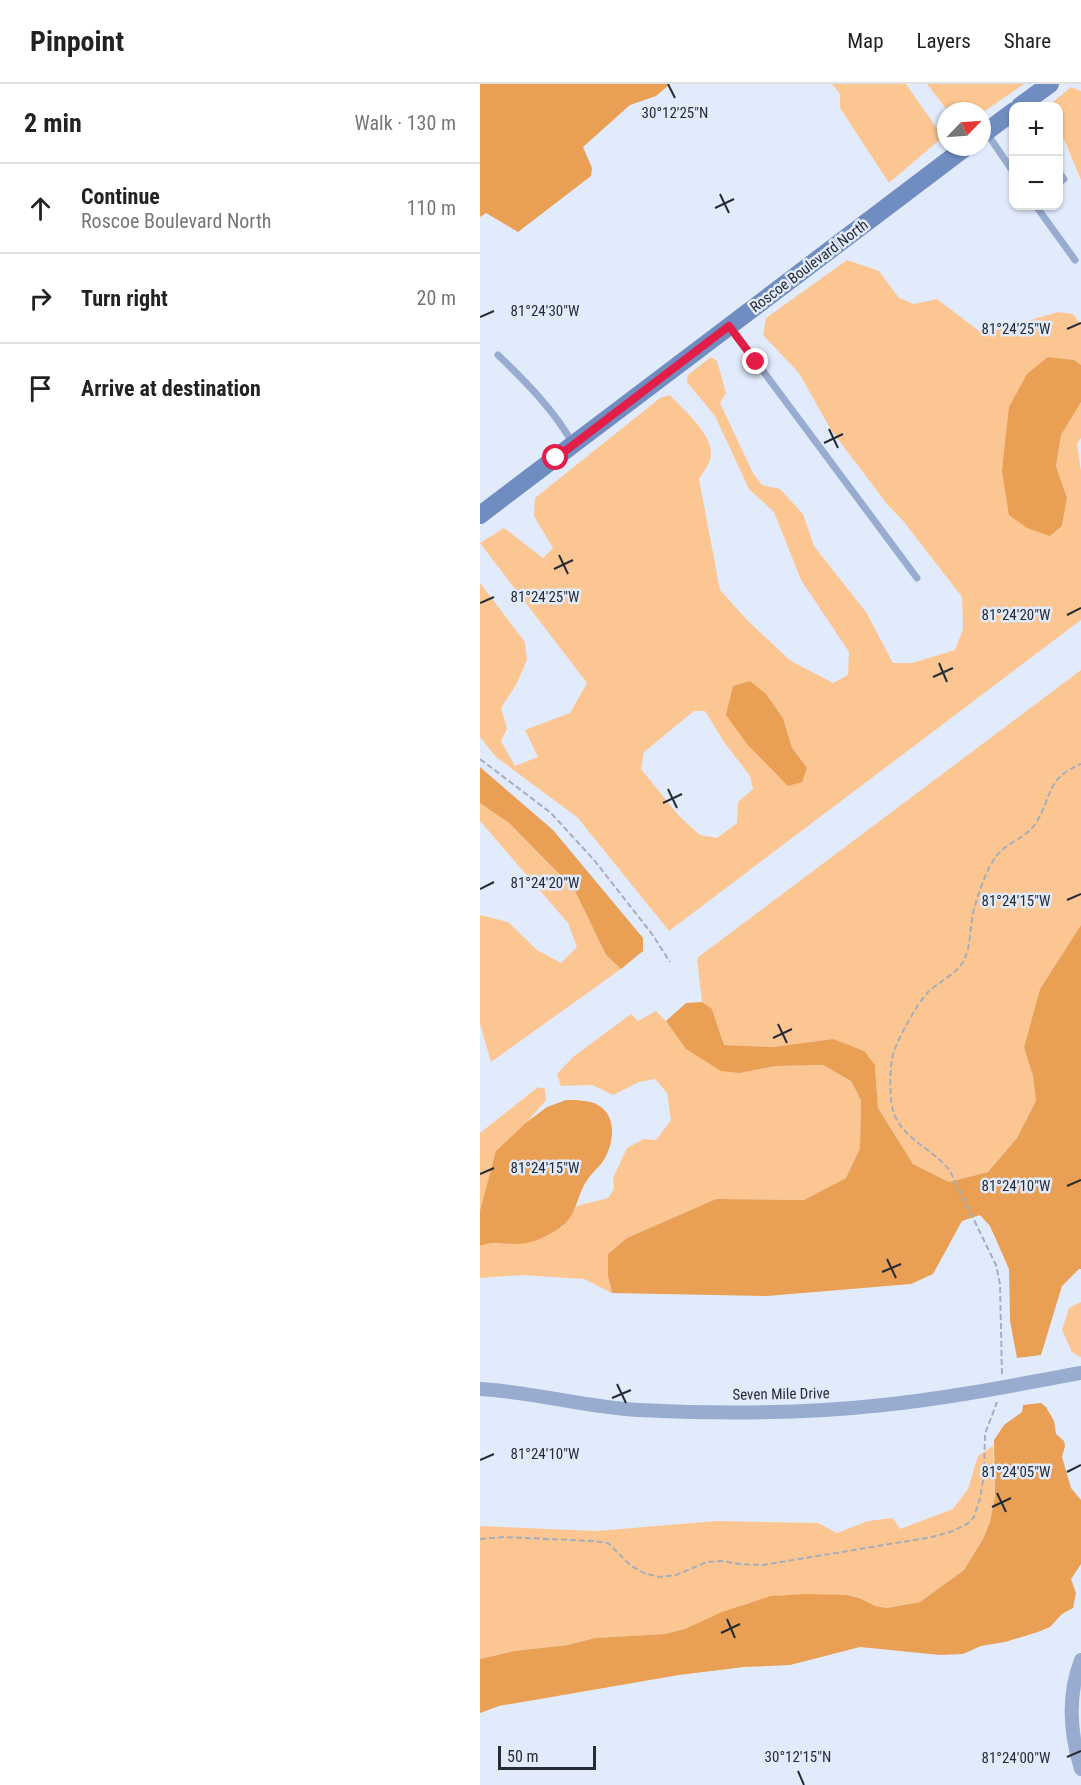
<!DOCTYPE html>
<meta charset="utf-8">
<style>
:root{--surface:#fff;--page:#f2f2f2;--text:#222;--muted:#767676;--line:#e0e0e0}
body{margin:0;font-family:"Roboto Condensed",sans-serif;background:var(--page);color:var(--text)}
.controls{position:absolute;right:18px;top:18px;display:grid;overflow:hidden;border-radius:12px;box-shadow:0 2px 4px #0004}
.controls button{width:54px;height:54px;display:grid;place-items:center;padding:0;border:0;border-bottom:2px solid var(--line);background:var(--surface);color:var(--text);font:30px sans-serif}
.compass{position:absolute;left:457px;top:18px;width:54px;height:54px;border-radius:50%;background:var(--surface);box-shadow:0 2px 4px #0004;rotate:65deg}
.scale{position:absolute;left:18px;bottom:15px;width:98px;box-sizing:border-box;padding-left:6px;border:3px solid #272b33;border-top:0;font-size:16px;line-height:21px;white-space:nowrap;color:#272b33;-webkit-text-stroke:4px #e2ebfc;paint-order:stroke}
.stop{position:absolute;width:18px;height:18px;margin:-14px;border:4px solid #e11d48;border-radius:50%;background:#fff}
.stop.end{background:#e11d48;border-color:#fff;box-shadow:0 2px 6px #0008}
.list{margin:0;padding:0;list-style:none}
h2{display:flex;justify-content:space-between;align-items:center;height:78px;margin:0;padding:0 24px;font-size:26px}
h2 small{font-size:20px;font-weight:400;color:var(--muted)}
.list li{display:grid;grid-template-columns:39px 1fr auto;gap:18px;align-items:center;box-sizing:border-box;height:90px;padding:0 24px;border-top:2px solid var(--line)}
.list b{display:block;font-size:22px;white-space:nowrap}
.list p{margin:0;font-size:20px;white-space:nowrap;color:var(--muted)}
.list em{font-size:20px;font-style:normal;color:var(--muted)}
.icon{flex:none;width:33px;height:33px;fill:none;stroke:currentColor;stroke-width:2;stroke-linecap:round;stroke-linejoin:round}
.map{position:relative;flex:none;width:601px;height:1701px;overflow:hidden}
header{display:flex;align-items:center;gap:36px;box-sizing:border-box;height:84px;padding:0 30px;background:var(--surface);border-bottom:2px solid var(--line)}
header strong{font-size:28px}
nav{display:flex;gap:33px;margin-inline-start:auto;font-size:21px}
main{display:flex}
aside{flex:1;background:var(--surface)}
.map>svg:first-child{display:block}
.green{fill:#fcc693;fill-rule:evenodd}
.water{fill:#e99f54}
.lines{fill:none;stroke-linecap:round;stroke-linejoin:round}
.path{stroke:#a6aebc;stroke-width:2;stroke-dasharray:6 3;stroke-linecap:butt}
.lane{stroke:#98acd0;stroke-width:7}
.street{stroke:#98acd0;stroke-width:14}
.secondary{stroke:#708dc1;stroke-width:18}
.route{stroke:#e11d48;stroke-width:8}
.ticks{fill:none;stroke:#272b33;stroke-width:2}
.labels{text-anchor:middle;stroke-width:5;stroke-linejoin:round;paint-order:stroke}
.street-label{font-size:15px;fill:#272b33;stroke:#e2ebfc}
.ticks-label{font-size:15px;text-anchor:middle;fill:#272b33;stroke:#e2ebfc;stroke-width:5;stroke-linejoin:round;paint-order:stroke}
</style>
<header>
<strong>Pinpoint</strong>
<nav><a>Map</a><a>Layers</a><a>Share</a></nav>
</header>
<main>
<aside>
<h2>2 min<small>Walk · 130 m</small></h2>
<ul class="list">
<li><svg class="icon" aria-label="ahead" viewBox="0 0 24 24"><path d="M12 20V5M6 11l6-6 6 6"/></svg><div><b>Continue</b><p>Roscoe Boulevard North</p></div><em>110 m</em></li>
<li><svg class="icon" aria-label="right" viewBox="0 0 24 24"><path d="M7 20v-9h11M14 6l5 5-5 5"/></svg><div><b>Turn right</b></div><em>20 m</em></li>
<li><svg class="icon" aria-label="arrive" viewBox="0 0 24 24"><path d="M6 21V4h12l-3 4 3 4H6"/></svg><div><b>Arrive at destination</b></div></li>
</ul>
</aside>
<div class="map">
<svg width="601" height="1701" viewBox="0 0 601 1701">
<rect width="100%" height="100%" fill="#e2ebfc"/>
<!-- green -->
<path class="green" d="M352,0H426L463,53L409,99L360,24V10Z
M447,0H544L502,29V27H468Z
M591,3L601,7V96L581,48L579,46L578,22H568Z
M367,176L399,187L419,214L434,220L457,215L503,250L578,228L593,230L601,240V281L594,276L568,273L570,452L582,442L587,414L576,382L581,351L601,318V354L597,360L601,387V536L189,847L97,733L16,673L0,653V499L45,558L47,576L36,601L21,624L27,645L21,657L35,682L58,673L45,646L90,629L107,599L0,459L24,444L63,474L73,464L54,432L55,414L180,314L190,311C203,326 231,348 231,369C231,379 224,387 219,395L240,506L268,537L311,577L353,599L368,591L369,568L321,496L294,428L269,405L235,332L207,298L208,291L231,273L237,277L246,309L240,319L273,389L282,401L300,405L323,430L334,462L386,528L413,579H432L475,566L483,545L482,513L424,438L407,420L351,346L319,289L283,251L286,234ZM286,610L303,634L312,664ZM214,627H225L244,658L270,692L273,705L258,718L257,739L237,754L220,751L199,732L161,685L164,668Z
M601,586V841L560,905L544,962L553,992L556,1017L537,1054L508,1088L469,1098L433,1080L398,1024L395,981L353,955L293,963L244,961L232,925L222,918L217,874Z
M0,719L29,739L94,805L126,871L141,885L11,978L0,940V831L28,838L57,866L81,879L97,863L88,839L0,737Z
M176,927L186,937L206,964L260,989L296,982L343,981L371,997L381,1016L380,1064L366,1094L324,1116L236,1115L147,1154L128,1170V1192L132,1209L104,1195L42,1191L0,1194V1162L11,1157L37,1160L83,1142L97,1122L128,1114L134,1105L133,1094L147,1064L164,1055L176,1056L191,1036L187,1009L175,995L159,998L133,1011L112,1001L81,1002L77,990L93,973L151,930L158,937Z
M58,1003L65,1005L66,1016L47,1038L0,1127V1049Z
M601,1218V1273H600L592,1268L582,1246L589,1224Z
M513,1362L515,1412L510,1438L503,1455L484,1486L440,1518L407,1524L395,1523L379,1514L367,1511H301L266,1520L205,1545L185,1550L115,1554L88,1561L34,1567L0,1575V1442L116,1447L236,1437L338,1439L357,1449L388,1437L413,1434L420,1445L473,1425L488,1405L498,1372Z"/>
<!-- water -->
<path class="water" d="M0,0H190L176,12L150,21L103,63L112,84L111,92L38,148L6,129L0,133Z
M568,273L594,276L601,281V318L581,351L576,382L587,414L582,442L570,452L547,444L529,431L522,387L529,323L547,290Z
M270,597L286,610L303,634L312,664L327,684L322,698L308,702L267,660L246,631L253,602Z
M0,683L73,746L163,854V867L141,885L126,871L94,805L29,739L0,719Z
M601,841V1185H599L582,1202L561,1271L537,1274L530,1237L529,1185L510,1142L500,1131L482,1137L453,1190L431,1200L287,1212L132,1209L128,1192V1170L147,1154L236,1115L324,1116L366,1094L380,1064L381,1016L371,997L343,981L296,982L260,989L241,987L206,965L186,937L206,919L222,918L232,925L244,961L293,963L353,955L384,967L395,981L398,1024L433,1080L469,1098L508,1088L537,1054L556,1017L553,992L544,963L560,905Z
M86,1016C96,1016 109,1016 118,1021C137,1032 134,1057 125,1074C121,1082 113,1087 108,1095C97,1109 98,1130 82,1142C69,1152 52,1160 36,1160C22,1160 13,1156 0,1162V1127L16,1067L47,1038L67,1023Z
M561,1319L566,1323L574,1337L576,1350L584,1357L585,1362L582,1373L584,1380L591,1404L601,1416V1480L591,1495L596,1509L593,1524L582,1530L570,1543L558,1548L525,1558L501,1562L483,1570L460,1571L380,1563L310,1581L264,1583L199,1591L19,1622L0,1629V1575L34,1567L88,1561L115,1554L185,1550L205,1545L242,1528L291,1512L327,1510L367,1511L379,1514L395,1522L407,1524L440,1518L484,1486L503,1455L510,1438L515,1412L514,1356L524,1341L542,1328L543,1321Z"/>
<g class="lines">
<!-- path -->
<path class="path" d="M0,675L71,729L114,776L172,850L190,878
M522,1290L520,1200L516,1181L470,1087C451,1061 414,1054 411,1015C410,1003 410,987 412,975C414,960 438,918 449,907C461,896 478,890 485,874C491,860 490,843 493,829C497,813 507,783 517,771C528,758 546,754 556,739C573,712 565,695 601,680
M0,1455L24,1453L113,1457L128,1459L150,1481L164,1489L179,1493L196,1491L227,1478L241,1477L260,1480L283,1481L452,1453L473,1447L487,1440L494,1433L500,1414L504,1391L505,1350L517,1318"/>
<!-- lane -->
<path class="lane" d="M506,48L534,89
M578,87L584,95L578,99
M556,122L595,176
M251,244L437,494
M18,271C46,298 74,326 93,360"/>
<!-- street -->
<path class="street" d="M0,1305C54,1308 105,1323 158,1326C239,1330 323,1330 403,1321C470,1314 535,1301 601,1289
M601,1576C587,1612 590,1649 601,1685"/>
<!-- secondary -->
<path class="secondary" d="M540,22L570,0
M502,51L534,27
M0,431L486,63"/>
</g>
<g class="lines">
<!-- route -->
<path class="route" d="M76,374L249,242L276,278"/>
</g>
<!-- ticks -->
<path class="ticks" d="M188,0L195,14M240,110L249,129M235,124L254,115M0,233L14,227M587,245L601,239M349,345L358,364M344,359L363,350M79,471L88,490M74,485L93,476M0,519L14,513M587,531L601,524M459,579L467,598M453,593L473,584M188,705L197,724M183,719L202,710M0,805L14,798M587,816L601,810M298,940L307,959M293,954L312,945M0,1090L14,1084M587,1102L601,1096M407,1175L416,1194M402,1188L421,1180M137,1300L146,1319M132,1314L151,1306M0,1376L14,1370M587,1388L601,1381M517,1409L526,1428M512,1423L531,1414M247,1535L255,1554M241,1549L260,1540M587,1673L601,1667M318,1687L324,1701"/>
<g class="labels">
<!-- street labels -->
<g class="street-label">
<text transform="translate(329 182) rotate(-37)" y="5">Roscoe Boulevard North</text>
<text transform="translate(301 1310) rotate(-1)" y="5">Seven Mile Drive</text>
</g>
</g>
<g class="ticks-label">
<text x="195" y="34">30°12'25"N</text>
<text x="65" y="232">81°24'30"W</text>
<text x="536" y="250">81°24'25"W</text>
<text x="65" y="518">81°24'25"W</text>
<text x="536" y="536">81°24'20"W</text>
<text x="65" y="804">81°24'20"W</text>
<text x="536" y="822">81°24'15"W</text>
<text x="65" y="1089">81°24'15"W</text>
<text x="536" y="1107">81°24'10"W</text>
<text x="65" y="1375">81°24'10"W</text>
<text x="536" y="1393">81°24'05"W</text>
<text x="318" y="1678">30°12'15"N</text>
<text x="536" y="1679">81°24'00"W</text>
</g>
</svg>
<div class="controls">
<button>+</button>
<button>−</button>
</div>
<svg class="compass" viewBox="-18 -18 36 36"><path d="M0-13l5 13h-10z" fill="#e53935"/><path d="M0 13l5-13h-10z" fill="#767676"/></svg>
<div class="scale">50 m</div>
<div class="stop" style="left:76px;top:374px"></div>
<div class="stop end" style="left:276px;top:278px"></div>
</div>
</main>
